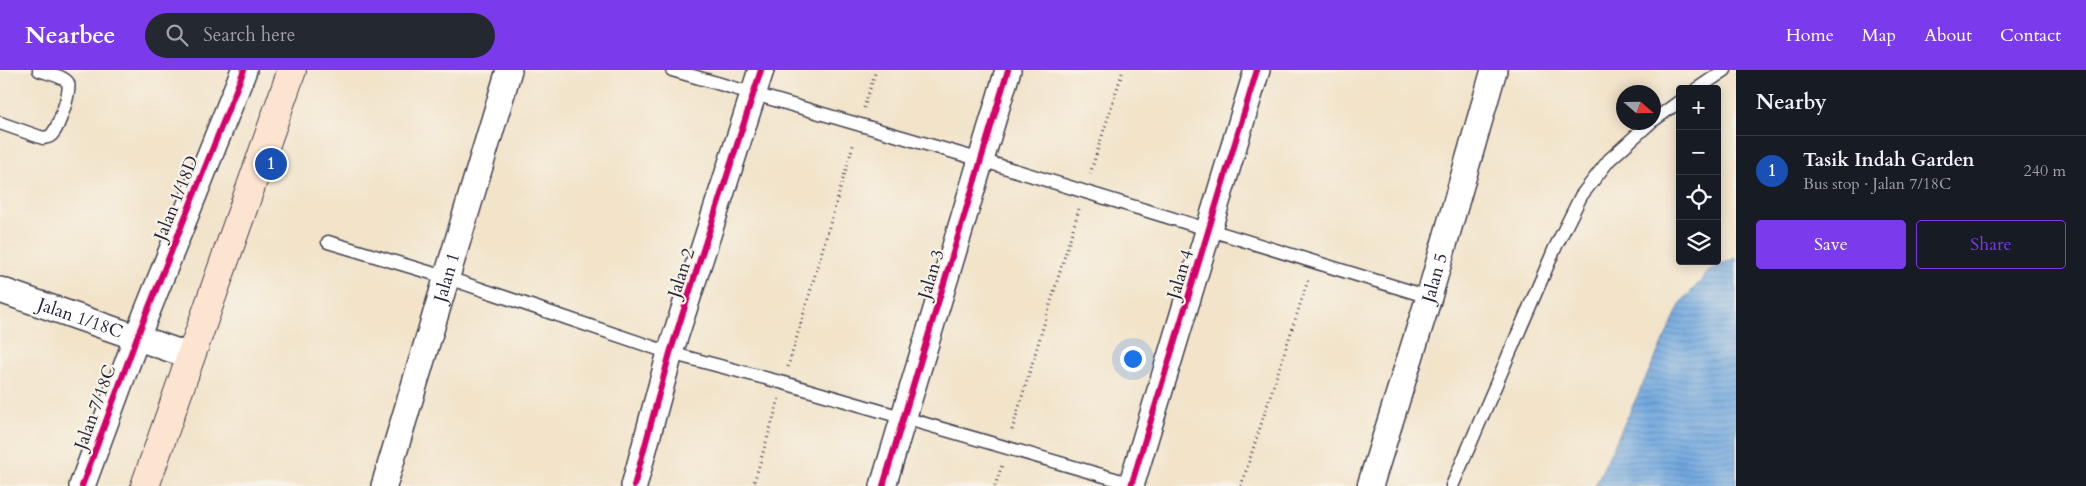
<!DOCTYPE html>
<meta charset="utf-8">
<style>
:root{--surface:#171b24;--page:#242831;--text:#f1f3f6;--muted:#9ea1a6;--line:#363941;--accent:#7c3aed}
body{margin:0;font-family:Cardo,serif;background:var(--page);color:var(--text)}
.controls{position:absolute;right:15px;top:15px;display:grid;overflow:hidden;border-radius:5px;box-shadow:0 2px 12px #0003}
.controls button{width:45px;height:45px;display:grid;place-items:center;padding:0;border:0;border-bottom:1px solid var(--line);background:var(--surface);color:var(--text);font:25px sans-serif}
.compass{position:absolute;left:1616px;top:15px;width:45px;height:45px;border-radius:50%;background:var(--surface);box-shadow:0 2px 12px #0003;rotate:110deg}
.you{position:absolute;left:1132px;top:288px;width:18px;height:18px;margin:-12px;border:4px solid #fff;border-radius:50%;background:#1a73e8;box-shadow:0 0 0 8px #1a73e833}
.badge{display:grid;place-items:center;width:32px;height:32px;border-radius:50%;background:var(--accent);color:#fff;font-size:16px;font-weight:700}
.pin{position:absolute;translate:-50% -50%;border:2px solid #fff;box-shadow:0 1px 5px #0006}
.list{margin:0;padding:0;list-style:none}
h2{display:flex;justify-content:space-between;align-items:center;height:65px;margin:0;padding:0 20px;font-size:21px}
h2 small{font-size:16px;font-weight:400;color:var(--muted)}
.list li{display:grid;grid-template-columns:32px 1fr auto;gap:15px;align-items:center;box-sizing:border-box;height:70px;padding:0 20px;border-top:1px solid var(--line)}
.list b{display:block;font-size:19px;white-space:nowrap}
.list p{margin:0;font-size:16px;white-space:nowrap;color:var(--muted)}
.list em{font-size:16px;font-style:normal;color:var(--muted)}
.actions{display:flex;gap:10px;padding:15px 20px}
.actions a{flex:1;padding:11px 0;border:1px solid var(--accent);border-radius:5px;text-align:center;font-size:18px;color:var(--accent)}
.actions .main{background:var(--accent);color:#fff}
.icon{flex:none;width:28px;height:28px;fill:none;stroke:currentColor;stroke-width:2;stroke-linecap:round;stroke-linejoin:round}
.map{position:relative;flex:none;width:1736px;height:416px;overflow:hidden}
header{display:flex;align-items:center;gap:30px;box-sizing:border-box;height:70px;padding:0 25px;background:var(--accent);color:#fff}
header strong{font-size:24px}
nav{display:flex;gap:28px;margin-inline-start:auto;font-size:18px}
.search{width:350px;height:45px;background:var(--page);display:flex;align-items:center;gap:12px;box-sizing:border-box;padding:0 18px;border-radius:28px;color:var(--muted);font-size:19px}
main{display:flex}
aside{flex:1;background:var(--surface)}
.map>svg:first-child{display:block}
.water{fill:url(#water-rules);stroke:#49648d}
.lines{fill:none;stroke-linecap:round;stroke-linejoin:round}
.lane-casing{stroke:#413f50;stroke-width:15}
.street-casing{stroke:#413f50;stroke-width:28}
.secondary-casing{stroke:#413f50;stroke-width:30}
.path{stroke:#413f50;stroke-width:3;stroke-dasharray:1 4;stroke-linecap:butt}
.lane{stroke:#fff;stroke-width:12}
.street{stroke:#fff;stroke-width:25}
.secondary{stroke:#fde4d1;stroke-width:28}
.cycleway-casing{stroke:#f7f3e8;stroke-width:9}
.cycleway{stroke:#d6006c;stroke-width:6}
.labels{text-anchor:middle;stroke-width:4.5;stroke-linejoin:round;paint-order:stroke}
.street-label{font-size:18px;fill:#22223b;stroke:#f7f3e8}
</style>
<header>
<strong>Nearbee</strong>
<div class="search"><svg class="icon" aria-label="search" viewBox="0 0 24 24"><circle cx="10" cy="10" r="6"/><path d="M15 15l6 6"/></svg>Search here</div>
<nav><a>Home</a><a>Map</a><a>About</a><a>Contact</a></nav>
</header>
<main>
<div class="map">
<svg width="1736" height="416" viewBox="0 0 1736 416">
<defs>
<pattern id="water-rules" width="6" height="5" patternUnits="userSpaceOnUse" patternTransform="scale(1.25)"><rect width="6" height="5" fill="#70a7df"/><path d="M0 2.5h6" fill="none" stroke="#5c88b6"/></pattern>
</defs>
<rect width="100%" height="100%" fill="#f7f3e8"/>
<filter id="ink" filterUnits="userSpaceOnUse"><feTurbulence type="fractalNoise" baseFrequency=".02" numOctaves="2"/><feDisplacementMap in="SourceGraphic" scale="10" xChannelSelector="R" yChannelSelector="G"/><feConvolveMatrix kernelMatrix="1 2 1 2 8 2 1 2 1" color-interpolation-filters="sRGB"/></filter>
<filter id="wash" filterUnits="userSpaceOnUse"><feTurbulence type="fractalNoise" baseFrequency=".0096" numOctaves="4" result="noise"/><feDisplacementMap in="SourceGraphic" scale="20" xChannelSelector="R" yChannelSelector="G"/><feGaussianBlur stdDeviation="1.12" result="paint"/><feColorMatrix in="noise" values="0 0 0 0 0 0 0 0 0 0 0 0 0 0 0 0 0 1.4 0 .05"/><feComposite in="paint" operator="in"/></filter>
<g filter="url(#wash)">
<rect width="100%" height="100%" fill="#f2e3c9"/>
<!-- water -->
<path class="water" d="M1736,188V416H1595L1681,233L1712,198Z"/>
</g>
<g filter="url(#ink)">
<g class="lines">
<!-- lane casing -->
<g class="lane-casing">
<path id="lane" d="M672,0L981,90L1429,227
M1697,19L1725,0
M1654,50L1680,31
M0,53L43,68C48,67 51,67 53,63C59,56 71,21 68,13C64,6 46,3 39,0
M328,172L448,208L670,283L784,313L1132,414
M1452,416L1555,178L1581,126L1609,90L1651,52"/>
</g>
<!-- street casing -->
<g class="street-casing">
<g id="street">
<path id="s1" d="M0,220L190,286"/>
<path d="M82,416L137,267L244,0"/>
<path id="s2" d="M384,416L509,0"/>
<path d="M634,416L670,283L761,0"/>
<path d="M883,416L1008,0"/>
<path d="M1131,416L1257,0"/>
<path id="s3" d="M1370,416L1429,227L1494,0"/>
</g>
</g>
<!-- secondary casing -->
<g class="secondary-casing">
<path id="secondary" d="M145,416L292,0"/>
</g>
<!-- path -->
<path class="path" d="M864,38L876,0
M1090,104L1123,0
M788,297L854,72
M1012,360L1079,139
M753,416L779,329
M995,416L1002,395
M1241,416L1308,210"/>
<!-- lane -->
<use href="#lane" class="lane"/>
<!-- street -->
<use href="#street" class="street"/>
<!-- secondary -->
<use href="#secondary" class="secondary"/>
<!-- cycleway casing -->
<g class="cycleway-casing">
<path id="cycleway" d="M82,416L137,267L244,0
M634,416L670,283L761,0
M883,416L1008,0
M1131,416L1257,0"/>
</g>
<!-- cycleway -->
<use href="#cycleway" class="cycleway"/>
</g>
</g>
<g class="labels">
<!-- street labels -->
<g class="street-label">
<text transform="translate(176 128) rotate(-68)" y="6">Jalan 1/18D</text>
<text transform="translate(681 203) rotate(-72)" y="6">Jalan 2</text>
<text transform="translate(931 204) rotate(-73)" y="6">Jalan 3</text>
<text transform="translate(1180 204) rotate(-73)" y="6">Jalan 4</text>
<text dy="6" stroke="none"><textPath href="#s2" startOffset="218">Jalan 1</textPath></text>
<text dy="6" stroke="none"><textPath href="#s3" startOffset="218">Jalan 5</textPath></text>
<text dy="6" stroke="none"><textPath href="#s1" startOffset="85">Jalan 1/18C</textPath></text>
<text transform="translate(95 337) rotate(-70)" y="6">Jalan 7/18C</text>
</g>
</g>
</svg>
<div class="controls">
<button>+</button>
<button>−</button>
<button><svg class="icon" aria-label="locate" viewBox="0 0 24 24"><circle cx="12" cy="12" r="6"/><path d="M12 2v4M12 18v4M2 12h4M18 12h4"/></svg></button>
<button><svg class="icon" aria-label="layers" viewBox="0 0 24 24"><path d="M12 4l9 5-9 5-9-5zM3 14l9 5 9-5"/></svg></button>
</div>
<svg class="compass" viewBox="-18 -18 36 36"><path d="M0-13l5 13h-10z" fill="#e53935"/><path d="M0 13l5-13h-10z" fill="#9ea1a6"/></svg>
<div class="you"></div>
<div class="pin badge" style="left:271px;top:94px;background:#1a4fb4">1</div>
</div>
<aside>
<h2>Nearby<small></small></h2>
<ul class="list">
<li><span class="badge" style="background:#1a4fb4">1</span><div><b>Tasik Indah Garden</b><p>Bus stop · Jalan 7/18C</p></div><em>240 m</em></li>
</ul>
<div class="actions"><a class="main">Save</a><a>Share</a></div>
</aside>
</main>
